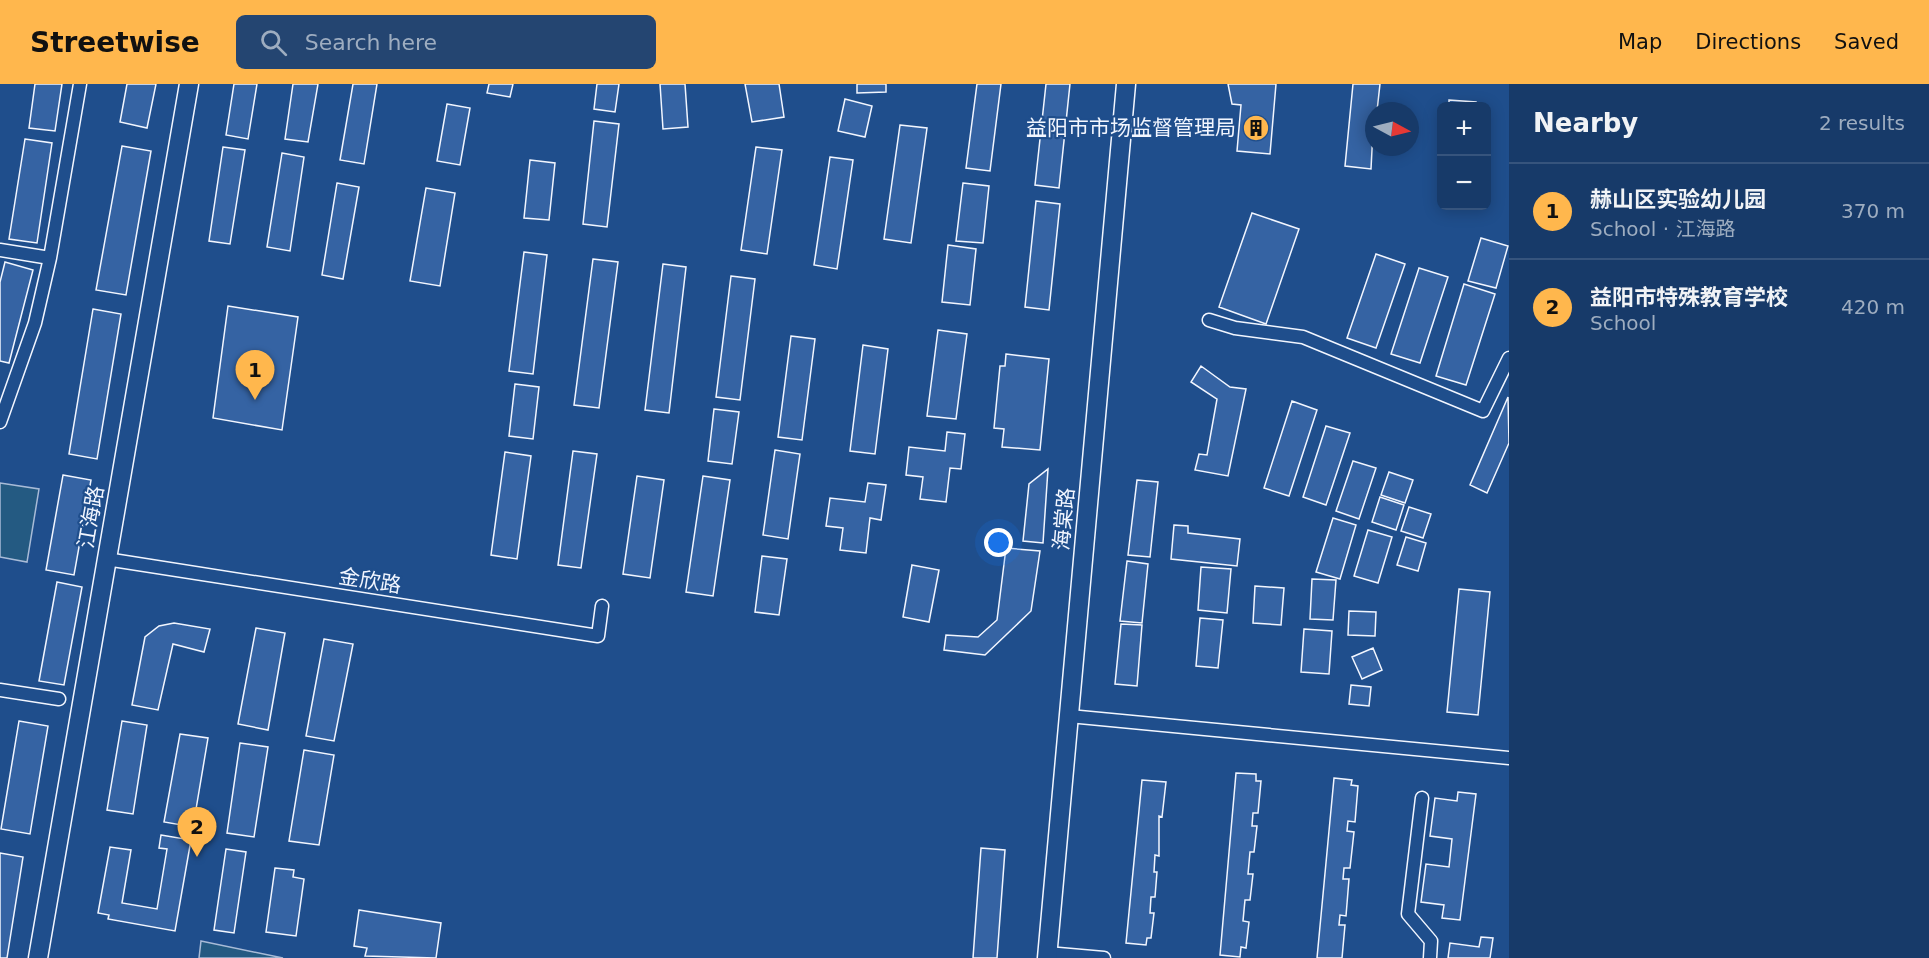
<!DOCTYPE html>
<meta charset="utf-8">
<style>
:root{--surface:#173a69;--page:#244571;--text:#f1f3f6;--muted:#9eadc0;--line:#36547d;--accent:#ffb74d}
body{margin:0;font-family:"DejaVu Sans","Noto Sans SC",sans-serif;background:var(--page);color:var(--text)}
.controls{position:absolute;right:18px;top:18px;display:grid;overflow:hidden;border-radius:9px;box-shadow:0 3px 15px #0003}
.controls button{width:54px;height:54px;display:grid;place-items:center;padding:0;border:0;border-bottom:2px solid var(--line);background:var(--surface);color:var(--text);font:30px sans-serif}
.compass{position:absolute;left:1365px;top:18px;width:54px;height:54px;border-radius:50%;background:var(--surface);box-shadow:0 3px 15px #0003;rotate:97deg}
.you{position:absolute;left:999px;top:459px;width:21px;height:21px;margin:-15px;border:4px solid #fff;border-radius:50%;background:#1a73e8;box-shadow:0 0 0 9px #1a73e833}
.badge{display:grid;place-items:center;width:39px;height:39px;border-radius:50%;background:var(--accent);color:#111;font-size:20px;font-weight:700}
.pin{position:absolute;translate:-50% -50px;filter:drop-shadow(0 2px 3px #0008)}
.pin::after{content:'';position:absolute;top:32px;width:21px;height:18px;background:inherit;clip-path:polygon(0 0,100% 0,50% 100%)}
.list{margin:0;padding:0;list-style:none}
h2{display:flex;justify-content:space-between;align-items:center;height:78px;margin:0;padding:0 24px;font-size:26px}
h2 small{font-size:20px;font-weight:400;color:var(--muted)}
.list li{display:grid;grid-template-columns:39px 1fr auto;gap:18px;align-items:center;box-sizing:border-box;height:96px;padding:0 24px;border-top:2px solid var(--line)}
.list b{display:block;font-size:22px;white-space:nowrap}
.list p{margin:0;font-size:20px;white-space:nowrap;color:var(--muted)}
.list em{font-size:20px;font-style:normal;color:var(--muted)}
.icon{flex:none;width:33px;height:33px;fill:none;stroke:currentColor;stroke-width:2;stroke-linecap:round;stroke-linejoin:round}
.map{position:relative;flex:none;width:1509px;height:874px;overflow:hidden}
header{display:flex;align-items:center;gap:36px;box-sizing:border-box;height:84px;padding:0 30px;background:var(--accent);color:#111}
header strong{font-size:28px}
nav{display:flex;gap:33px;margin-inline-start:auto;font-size:21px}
.search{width:420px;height:54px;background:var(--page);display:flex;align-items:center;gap:15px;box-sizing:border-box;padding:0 21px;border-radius:9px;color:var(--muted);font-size:22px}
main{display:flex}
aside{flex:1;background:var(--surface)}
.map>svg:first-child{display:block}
.green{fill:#245a82;stroke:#a8bbd7;stroke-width:1.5}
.building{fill:#3563a3;stroke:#f2f6ff;stroke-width:1.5}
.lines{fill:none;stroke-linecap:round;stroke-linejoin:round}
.street-casing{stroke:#f2f6ff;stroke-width:15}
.secondary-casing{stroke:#f2f6ff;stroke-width:21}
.street{stroke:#1f4e8c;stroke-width:12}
.secondary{stroke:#1f4e8c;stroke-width:18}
.labels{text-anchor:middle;stroke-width:4.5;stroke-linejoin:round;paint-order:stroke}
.poi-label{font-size:21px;fill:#f2f6ff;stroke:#1f4e8c;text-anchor:end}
.street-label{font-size:21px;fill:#f2f6ff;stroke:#1f4e8c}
</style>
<header>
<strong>Streetwise</strong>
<div class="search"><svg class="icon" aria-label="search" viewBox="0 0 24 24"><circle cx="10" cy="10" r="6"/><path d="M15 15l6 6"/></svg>Search here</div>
<nav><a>Map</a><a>Directions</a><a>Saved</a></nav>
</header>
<main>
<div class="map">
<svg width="1509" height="874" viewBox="0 0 1509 874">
<rect width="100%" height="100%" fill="#1f4e8c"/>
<!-- green -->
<path class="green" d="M0,399L39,405L27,478L0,473Z
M201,857L283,874H199Z"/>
<!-- building -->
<path class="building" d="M35,0H62L55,47L29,44Z
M127,0H156L147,44L120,38Z
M234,0H257L248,55L226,51Z
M293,0H318L308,58L285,55Z
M353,0H377L364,80L340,76Z
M489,0H513L510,13L487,9Z
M597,0H619L615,28L594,25Z
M660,0H685L688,43L663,45Z
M745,0H779L784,33L752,38Z
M857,0H886V8L857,9Z
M977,0H1001L990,87L966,84Z
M1046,0H1070L1059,104L1035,101Z
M1228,0H1276L1270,70L1237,67L1241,21L1232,20Z
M1353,0H1380L1377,27H1374L1371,85L1345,82Z
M845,15L872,22L865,53L838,47Z
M1449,16L1476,18V22H1449Z
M447,20L470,24L460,81L437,77Z
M594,37L619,40L607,143L583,140Z
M900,41L927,44L911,159L884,155Z
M25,55L52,59L37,159L9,155Z
M122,62L151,67L126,211L96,206Z
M223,63L245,66L230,160L209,157Z
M756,63L782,66L767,170L741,166Z
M282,69L304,73L290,167L267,163Z
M830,73L853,76L837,185L814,181Z
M530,76L555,79L549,136L524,134Z
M337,99L359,103L343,195L322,191Z
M963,99L989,102L983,159L956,157Z
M426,104L455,109L440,202L410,197Z
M1036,117L1060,120L1049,226L1025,223Z
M1252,129L1299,145L1266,240L1219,223Z
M1481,154L1508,162L1496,204L1468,197Z
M948,161L976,165L970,221L942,218Z
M524,168L547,171L533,290L509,287Z
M1376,170L1405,180L1376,264L1347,254Z
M593,175L618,178L599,324L574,321Z
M5,178L33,186L9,279L0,277V198Z
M663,180L686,183L669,329L645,326Z
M1419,184L1448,193L1420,279L1391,270Z
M731,192L755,195L740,316L716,313Z
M1464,200L1495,210L1466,301L1436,292Z
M228,222L298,233L282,346L213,334Z
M93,225L121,230L97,375L69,370Z
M938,246L967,250L956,335L927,332Z
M791,252L815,255L802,356L778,353Z
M863,261L888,265L875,370L850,367Z
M1006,270L1049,275L1040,366L1002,363L1004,345L994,344L1000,282H1005Z
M1201,282L1230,303L1246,305L1228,392L1195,386L1199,370L1207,371L1217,315L1191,298Z
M515,300L539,303L533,355L509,352Z
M1508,313L1509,359L1487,409L1470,401Z
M1292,317L1317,326L1289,412L1264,404Z
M714,325L739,328L732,380L708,377Z
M1326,342L1350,349L1326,421L1303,413Z
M947,348L965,350L961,385L950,384L946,418L920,415L923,393L906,391L909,363L945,367Z
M775,366L800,370L788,455L763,451Z
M573,367L597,370L581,484L558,481Z
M505,368L531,372L517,475L491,471Z
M1353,377L1376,384L1359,435L1336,427Z
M1048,385L1043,459L1023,457L1029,400Z
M1389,388L1413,396L1405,419L1381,411Z
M63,391L91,396L74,491L46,486Z
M637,392L664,396L650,494L623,490Z
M703,392L730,396L713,512L686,508Z
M1137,396L1158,398L1150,473L1128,471Z
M868,399L886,401L881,436L870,434L866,469L840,466L843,444L826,442L830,414L865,418Z
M1380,413L1404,421L1396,446L1372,438Z
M1409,423L1431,430L1423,454L1401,447Z
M1333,434L1356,441L1340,495L1316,488Z
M1174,441L1188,442V449L1240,455L1237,482L1171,475Z
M1368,446L1392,453L1378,499L1354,492Z
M1406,453L1426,459L1418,487L1397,481Z
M1006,464L1040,467L1031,527L985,571L944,566L946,551L978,553L997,536Z
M762,472L787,475L779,531L755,528Z
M1127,477L1148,480L1142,539L1120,537Z
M912,481L939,486L929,538L903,533Z
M1201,483L1231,485L1227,529L1198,526Z
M1312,495L1336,496L1333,536L1310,535Z
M57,498L82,503L64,601L39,597Z
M1255,502L1284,504L1281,541L1253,539Z
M1459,505L1490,508L1478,631L1447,628Z
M1349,527L1376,528L1375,552L1348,551Z
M1200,534L1223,536L1218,584L1196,582Z
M174,539L210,545L204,568L173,560L158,626L132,621L145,553L159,542Z
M1121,540L1142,541L1137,602L1115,600Z
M256,544L285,549L268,646L238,640Z
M1304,545L1332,547L1329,590L1301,588Z
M324,555L353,560L334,657L306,652Z
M1373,564L1382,586L1362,595L1352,573Z
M1351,601L1371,603L1369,622L1349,620Z
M19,637L48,642L30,750L1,745Z
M122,637L147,641L133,730L107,726Z
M180,650L208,654L193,743L164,738Z
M240,659L268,663L254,753L227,749Z
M304,666L334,671L319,761L289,757Z
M1236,689L1256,690V697H1261L1258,729H1253L1252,742H1257L1254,768H1250L1248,790H1253L1250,816H1245L1243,837L1249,838L1246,864L1241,863L1240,873L1220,871Z
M1334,694L1352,696L1351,701L1358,702L1355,738L1348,737L1347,747L1354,748L1350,784H1344L1343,795H1349L1346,832L1340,831L1339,841H1345L1342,874H1317Z
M1142,696L1166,698L1162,733L1159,732V772L1155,771L1154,788H1157L1155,813H1151L1150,829H1154L1151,854H1147L1146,861L1126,859Z
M1458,708L1476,710L1460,836L1442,834L1444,821L1421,818L1426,780L1449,783L1452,755L1430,752L1435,714L1457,717Z
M161,751L191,756L175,847L108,835L109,831L98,829L110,763L131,766L122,819L157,825L167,765L159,764Z
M981,764L1005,766L997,874H973Z
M226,765L246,768L234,849L214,846Z
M0,769L23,773L7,874H0Z
M275,784L294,786L293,793L304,795L296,852L266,848Z
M359,826L441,839L436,874L365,872L367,864L354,862Z
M1481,853L1493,854L1490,874H1448L1450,859L1479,863Z"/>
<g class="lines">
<!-- street casing -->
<g class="street-casing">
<path id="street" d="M0,166L50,174L35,239L0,338
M50,174L80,0
M1209,236L1235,244L1303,253L1483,327L1509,274
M106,475L598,552L602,522
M0,606L59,615
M1069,632L1509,674
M1422,714L1408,830L1431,857L1430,874
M1047,869L1104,874"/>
</g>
<!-- secondary casing -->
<g class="secondary-casing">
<path id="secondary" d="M38,874L189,0
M1047,874L1126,0"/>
</g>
<!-- street -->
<use href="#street" class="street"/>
<!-- secondary -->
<use href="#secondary" class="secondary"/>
</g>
<!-- icons -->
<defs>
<g id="building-disc" transform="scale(1.35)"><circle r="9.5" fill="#ffb74d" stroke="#1f4e8c"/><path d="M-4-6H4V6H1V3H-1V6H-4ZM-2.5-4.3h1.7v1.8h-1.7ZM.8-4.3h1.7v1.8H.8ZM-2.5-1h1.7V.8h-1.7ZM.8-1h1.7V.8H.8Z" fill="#111"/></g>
</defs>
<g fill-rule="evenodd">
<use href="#building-disc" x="1256" y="44"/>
</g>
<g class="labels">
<!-- poi labels -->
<g class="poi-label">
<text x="1236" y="51">益阳市市场监督管理局</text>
</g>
<!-- street labels -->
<g class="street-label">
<text transform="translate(91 433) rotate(-80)" y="7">江海路</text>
<text transform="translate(1064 435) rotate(-85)" y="7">海棠路</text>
<text transform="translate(370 497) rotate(9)" y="7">金欣路</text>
</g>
</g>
</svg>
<div class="controls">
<button>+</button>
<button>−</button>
</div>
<svg class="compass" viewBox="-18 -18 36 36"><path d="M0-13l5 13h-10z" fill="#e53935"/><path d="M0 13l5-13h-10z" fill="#9eadc0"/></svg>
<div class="you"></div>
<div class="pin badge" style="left:255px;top:316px">1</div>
<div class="pin badge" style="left:197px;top:773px">2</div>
</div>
<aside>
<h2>Nearby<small>2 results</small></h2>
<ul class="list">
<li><span class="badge">1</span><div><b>赫山区实验幼儿园</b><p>School · 江海路</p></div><em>370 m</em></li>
<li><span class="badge">2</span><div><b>益阳市特殊教育学校</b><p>School</p></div><em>420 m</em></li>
</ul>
</aside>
</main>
